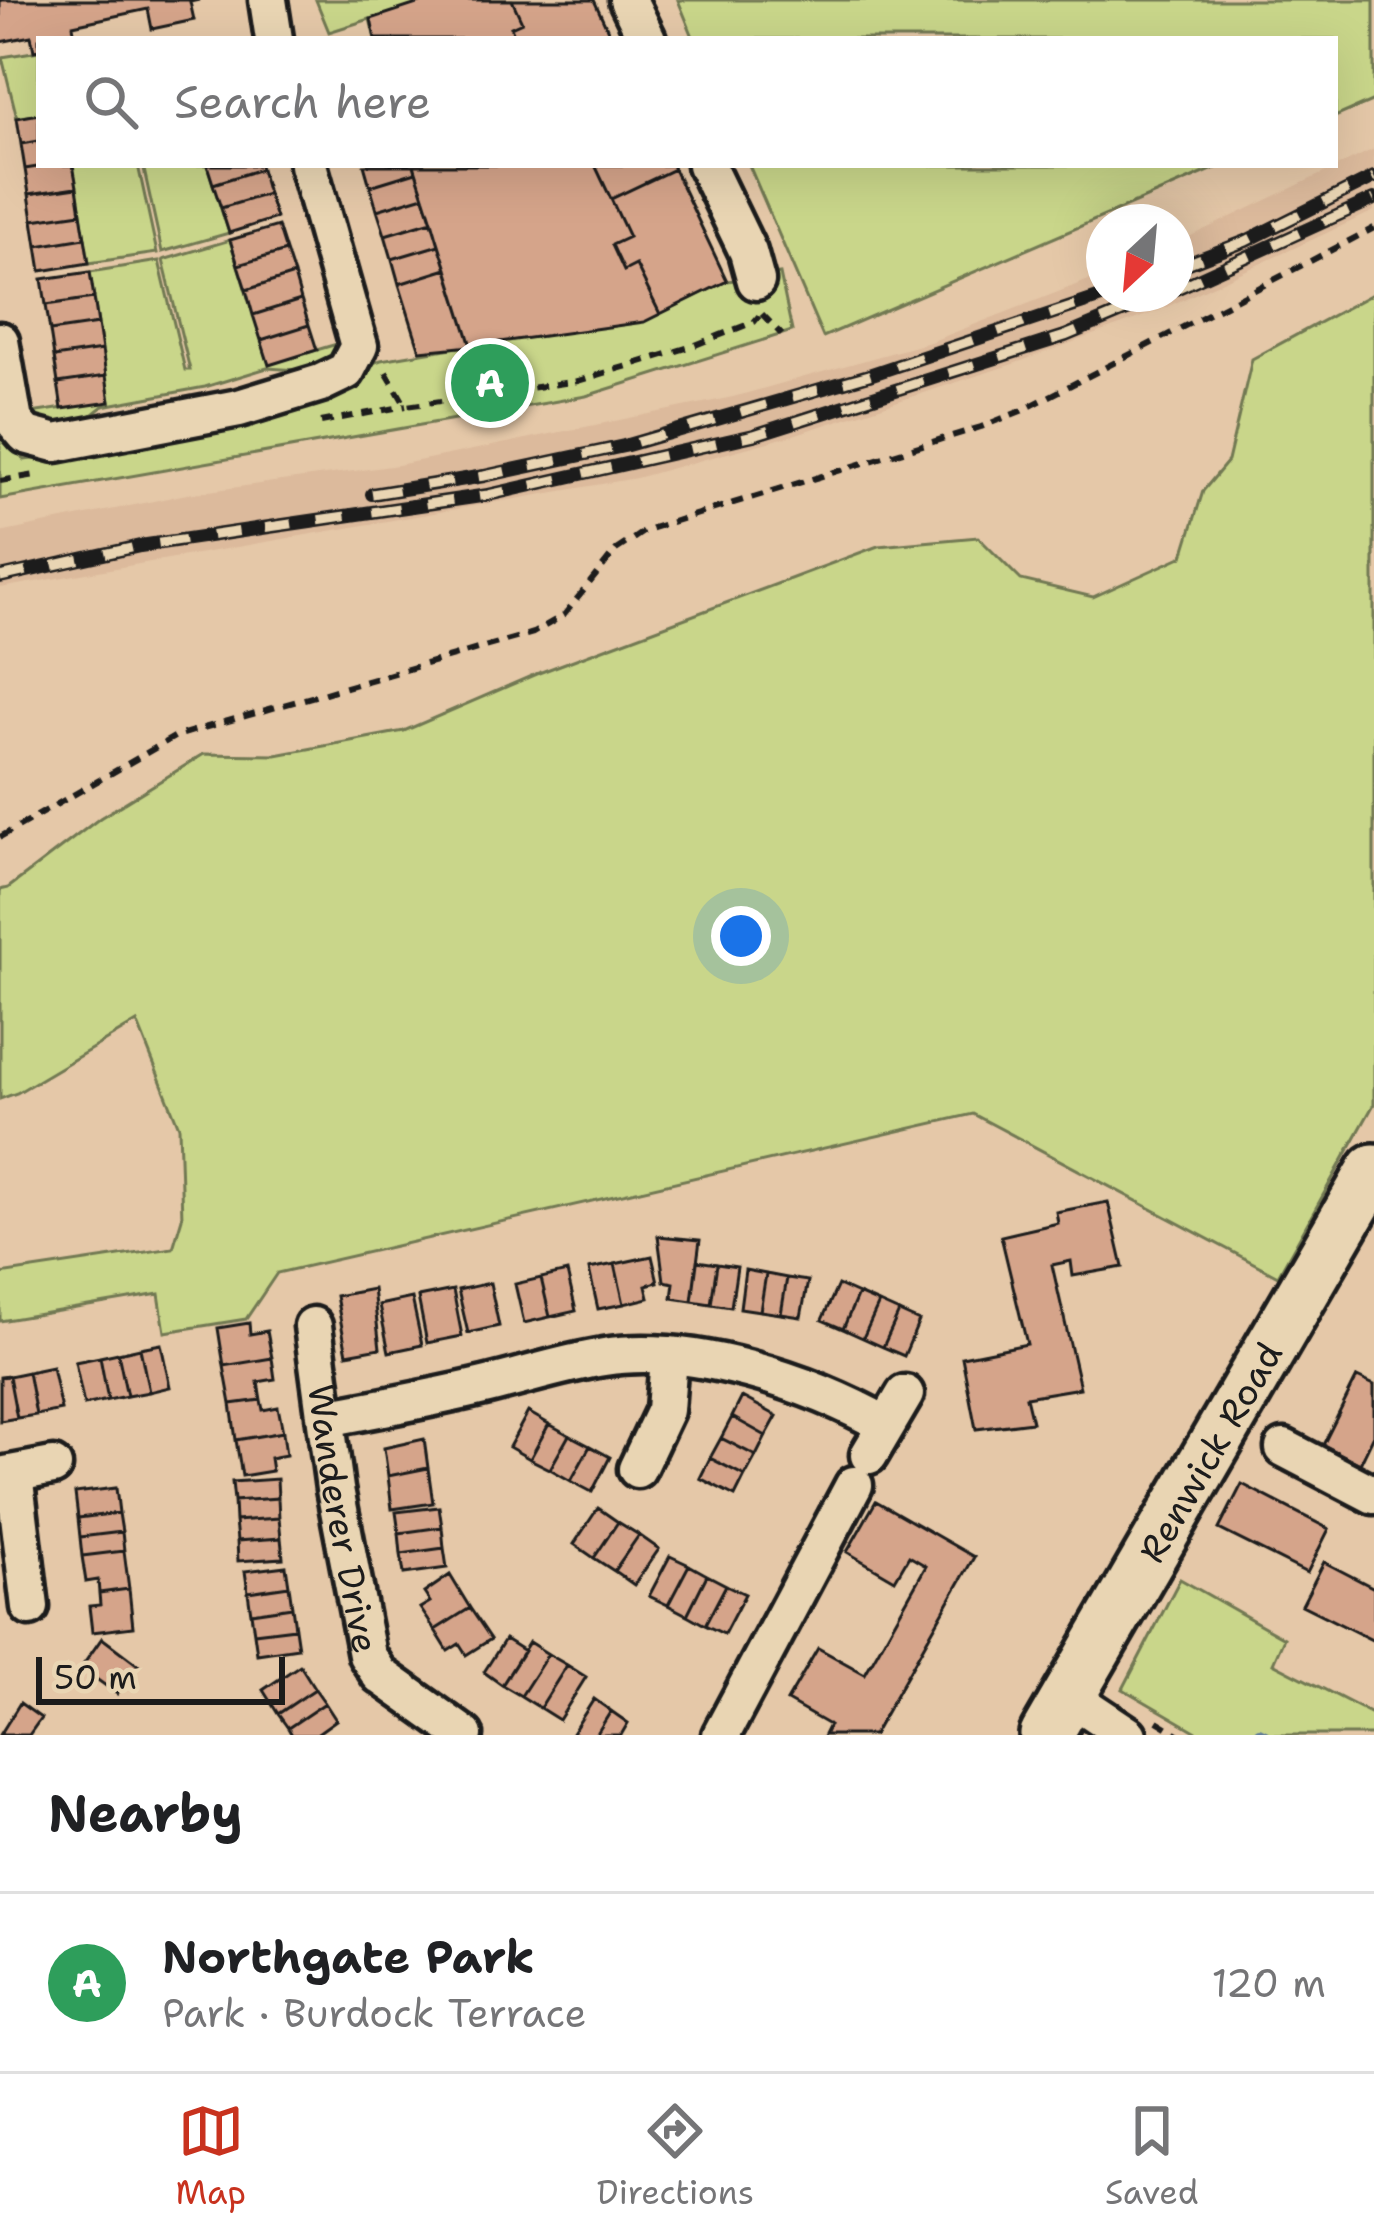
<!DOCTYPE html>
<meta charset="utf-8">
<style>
:root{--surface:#fff;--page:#f2f2f2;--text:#202124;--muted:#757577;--line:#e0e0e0;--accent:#c8321e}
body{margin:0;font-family:"Shantell Sans",sans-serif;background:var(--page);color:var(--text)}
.compass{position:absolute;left:1086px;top:204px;width:108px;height:108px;border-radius:50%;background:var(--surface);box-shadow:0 12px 48px #0002;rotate:206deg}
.scale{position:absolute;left:36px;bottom:30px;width:249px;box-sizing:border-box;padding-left:12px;border:6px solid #1c1c1c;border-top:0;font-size:33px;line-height:42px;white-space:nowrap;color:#1c1c1c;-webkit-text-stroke:9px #e9d5b3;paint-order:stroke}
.you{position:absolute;left:741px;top:936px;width:42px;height:42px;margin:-30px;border:9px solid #fff;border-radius:50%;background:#1a73e8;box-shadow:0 0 0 18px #1a73e833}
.badge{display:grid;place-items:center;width:78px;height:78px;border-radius:50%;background:var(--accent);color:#fff;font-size:39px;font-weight:700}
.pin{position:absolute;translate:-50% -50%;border:6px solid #fff;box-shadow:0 3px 12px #0006}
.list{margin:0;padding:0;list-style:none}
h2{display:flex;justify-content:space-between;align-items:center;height:156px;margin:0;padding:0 48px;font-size:51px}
h2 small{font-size:39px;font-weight:400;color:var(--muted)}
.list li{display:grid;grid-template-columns:78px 1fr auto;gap:36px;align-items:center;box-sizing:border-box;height:180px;padding:0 48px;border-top:3px solid var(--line)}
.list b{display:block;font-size:45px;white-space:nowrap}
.list p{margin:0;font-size:39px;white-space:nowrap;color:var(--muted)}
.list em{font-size:39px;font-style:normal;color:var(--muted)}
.icon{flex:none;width:66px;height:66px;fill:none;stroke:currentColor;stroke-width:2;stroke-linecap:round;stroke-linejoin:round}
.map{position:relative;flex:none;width:1374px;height:1735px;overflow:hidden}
.search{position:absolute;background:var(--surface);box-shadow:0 12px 48px #0002;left:36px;right:36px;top:36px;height:132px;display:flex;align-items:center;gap:30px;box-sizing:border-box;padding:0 42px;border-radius:0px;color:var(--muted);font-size:45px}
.sheet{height:336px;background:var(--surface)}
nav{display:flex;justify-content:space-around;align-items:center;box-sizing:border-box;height:168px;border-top:3px solid var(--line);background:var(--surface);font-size:33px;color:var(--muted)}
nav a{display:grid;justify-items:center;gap:6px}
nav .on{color:var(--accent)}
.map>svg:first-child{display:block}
.built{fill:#dcba9c}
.green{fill:#c9d68a;stroke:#727953;stroke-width:3}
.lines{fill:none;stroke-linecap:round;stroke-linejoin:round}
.stream{stroke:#627e99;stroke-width:10}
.building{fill:#d5a48a;stroke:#1c1c1c;stroke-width:3}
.street-casing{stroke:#1c1c1c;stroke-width:45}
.secondary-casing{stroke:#1c1c1c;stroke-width:60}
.path{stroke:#1c1c1c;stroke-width:6;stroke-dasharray:12 9;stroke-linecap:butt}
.street{stroke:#e9d5b3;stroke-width:36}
.secondary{stroke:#e9d5b3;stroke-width:51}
.rail-casing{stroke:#1c1c1c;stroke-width:14}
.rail{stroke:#e9d5b3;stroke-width:9;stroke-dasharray:27;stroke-linecap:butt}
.labels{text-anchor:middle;stroke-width:9;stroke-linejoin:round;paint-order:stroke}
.street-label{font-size:36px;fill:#1c1c1c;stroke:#e9d5b3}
</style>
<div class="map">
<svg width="1374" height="1735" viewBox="0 0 1374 1735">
<rect width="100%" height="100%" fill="#e5c8a8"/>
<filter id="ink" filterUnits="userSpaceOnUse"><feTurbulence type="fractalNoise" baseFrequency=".00833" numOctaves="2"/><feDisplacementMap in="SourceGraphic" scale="24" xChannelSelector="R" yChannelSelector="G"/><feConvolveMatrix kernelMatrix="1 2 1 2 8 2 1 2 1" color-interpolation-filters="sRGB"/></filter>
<g filter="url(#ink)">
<!-- built -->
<path class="built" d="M1374,149V211L1158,311L1013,364L790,436L636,478L0,588V533L187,494L398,465L733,397L930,342L1104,274V294H1176V243Z"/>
<!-- green -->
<path class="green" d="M316,0H512L516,39H375L370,19L329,32Z
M678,0H1374V100L1335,117V39H694Z
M39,51V114L17,118L2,57Z
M73,165H138L157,253L89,263Z
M143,165H207L229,233L162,252Z
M749,165H1223L823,337Z
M230,240L269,364L337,344L329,360L298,370L267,368L205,387L103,406L84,421L51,423L31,413L110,401L90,272L159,261L185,370H190L163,260Z
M780,274L792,331L586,396L0,499V435L25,460L74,454L363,376L370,364L381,360L660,313L727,281Z
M1374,293V1104L1278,1276L973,1114L277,1273L246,1319L165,1332L159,1294L0,1321V1274L173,1248L182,1218L179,1127L137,1022L17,1093L0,1099V890L8,888L100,818L204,754L276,755L404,731L536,674L878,546L978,537L1021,580L1093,597L1183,556L1203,491L1228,461L1252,359Z
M1180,1579L1284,1638L1273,1663L1374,1715V1735H1202L1123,1689Z"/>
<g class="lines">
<!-- stream -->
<path class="stream" d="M1259,1732L1265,1735"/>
</g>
<!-- building -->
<path class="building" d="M0,0H199L190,2L194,20L152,29L148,9L73,25L75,39H39V50L34,51L31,36L0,42Z
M429,0H512L522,22L511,27L516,39H375L371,19Z
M512,0H594L612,39H516L511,27L522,22Z
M39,114V141L21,144L17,118Z
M39,141V165H50L25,169L21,144Z
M50,165H73L77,187L29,194L25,169Z
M207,165H260L261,169L213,184Z
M364,165H414L416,172L370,186Z
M414,165H595L629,237L612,245L624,271L636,265L660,314L644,322L471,346Z
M595,165H672L674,169L611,199Z
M261,169L268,194L221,208L213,184Z
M674,169L727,281L660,314L636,265L624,271L612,245L629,237L611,199Z
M416,172L424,196L377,210L370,186Z
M77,187L81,213L33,220L29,194Z
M268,194L276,218L229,233L221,208Z
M424,196L432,221L385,235L377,210Z
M81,213L85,238L37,246L33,220Z
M432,221L439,245L392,259L385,235Z
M278,226L286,251L238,265L230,240Z
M85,238L89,263L41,271L37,246Z
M439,245L447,269L399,284L392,259Z
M286,251L294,275L246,290L238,265Z
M447,269L471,346L420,351L399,284Z
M90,272L94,298L46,305L42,279Z
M294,275L301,300L253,315L246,290Z
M94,298L98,324L50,331L46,305Z
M301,300L309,325L261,340L253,315Z
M98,324L102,350L54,357L50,331Z
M309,325L317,350L269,365L261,340Z
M102,350L106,376L58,383L54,357Z
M106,376L110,402L62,409L58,383Z
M1108,1202L1123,1267L1073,1276L1071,1261L1052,1265L1080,1388L1026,1397L1032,1422L976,1429L962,1357L1027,1344L1001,1236L1058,1223L1056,1212Z
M658,1236L700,1240L692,1301L672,1298L674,1283L664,1281Z
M652,1256L658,1282L646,1285L649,1298L624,1304L615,1264Z
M697,1261L717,1264L711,1304L692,1301Z
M615,1264L624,1304L598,1309L589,1269Z
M717,1264L737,1267L731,1307L711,1304Z
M745,1270L766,1274L760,1311L740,1308Z
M567,1272L576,1311L550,1317L541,1278Z
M766,1274L787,1278L781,1314L760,1311Z
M541,1278L550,1317L524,1323L515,1284Z
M787,1278L808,1281L801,1317L781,1314Z
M490,1283L499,1326L468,1333L458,1290Z
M838,1285L858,1294L843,1329L822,1320Z
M373,1289L380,1348L347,1354L336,1296Z
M453,1290L462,1336L427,1343L418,1297Z
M858,1294L879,1303L863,1338L843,1329Z
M412,1298L422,1345L389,1352L379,1305Z
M879,1303L899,1312L883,1347L863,1338Z
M899,1312L919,1321L904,1356L883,1347Z
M249,1323L250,1334L267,1331L272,1358L224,1366L218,1328Z
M161,1344L170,1387L149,1392L140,1348Z
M140,1348L149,1392L127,1396L118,1353Z
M118,1353L127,1396L108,1400L100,1357Z
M100,1357L108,1400L84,1405L75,1362Z
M272,1358L275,1379L258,1382L261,1400L231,1404L224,1366Z
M52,1367L61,1410L36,1415L28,1372Z
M28,1372L36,1415L17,1418L9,1376Z
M9,1376L17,1418L0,1421V1377Z
M1357,1377L1374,1385V1435L1360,1464L1323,1445Z
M742,1397L777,1416L766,1436L732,1417Z
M261,1400L263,1410L278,1407L283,1432L236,1440L231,1404Z
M528,1412L549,1424L530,1459L509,1447Z
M732,1417L766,1436L756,1456L721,1438Z
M549,1424L569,1435L550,1469L530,1459Z
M283,1432L286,1455L270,1458L272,1471L242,1476L236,1440Z
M569,1435L590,1446L571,1481L550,1469Z
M721,1438L756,1456L745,1476L710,1458Z
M424,1439L428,1468L388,1476L384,1448Z
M590,1446L610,1457L592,1492L571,1481Z
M710,1458L745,1476L735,1496L700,1478Z
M428,1468L433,1503L392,1509L388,1476Z
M277,1479L278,1498L234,1501L232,1482Z
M1242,1484L1329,1529L1307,1573L1219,1529Z
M116,1488L119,1513L78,1518L75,1493Z
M278,1498L279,1518L235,1521L234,1501Z
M876,1501L974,1557L873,1735H824L829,1725L787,1701L818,1648L865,1674L926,1566L909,1556L895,1580L847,1552Z
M439,1507L442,1527L399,1533L396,1512Z
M598,1508L618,1522L594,1558L574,1544Z
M119,1513L122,1532L80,1537L78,1518Z
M279,1518L281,1538L237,1541L235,1521Z
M618,1522L639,1535L614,1571L594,1558Z
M442,1527L444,1548L401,1554L399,1533Z
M122,1532L124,1551L82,1556L80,1537Z
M639,1535L659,1549L634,1585L614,1571Z
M281,1538L283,1558L238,1561L237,1541Z
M444,1548L447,1568L404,1574L401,1554Z
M124,1551L129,1589L99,1593L98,1580L86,1582L82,1556Z
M670,1556L689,1565L668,1605L649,1596Z
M1324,1562L1374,1588V1641L1302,1605Z
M689,1565L707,1575L687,1615L668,1605Z
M286,1566L289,1586L248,1592L245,1571Z
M450,1575L470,1608L435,1630L420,1608L430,1602L424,1593Z
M707,1575L726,1585L705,1625L687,1615Z
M726,1585L745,1594L724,1634L705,1625Z
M289,1586L292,1607L251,1613L248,1592Z
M129,1589L133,1627L92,1632L89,1606L100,1605L99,1593Z
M292,1607L295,1628L254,1633L251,1613Z
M470,1608L491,1639L466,1655L459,1644L448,1651L435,1630Z
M295,1628L298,1648L257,1654L254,1633Z
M102,1638L138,1665L117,1694L81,1668Z
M505,1639L524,1651L502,1685L484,1672Z
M529,1642L548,1654L521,1696L502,1685Z
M548,1654L567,1665L540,1708L521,1696Z
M300,1665L315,1689L278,1714L263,1690Z
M567,1665L586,1677L559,1720L540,1708Z
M315,1689L325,1703L288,1728L278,1714Z
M594,1699L611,1711L596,1735H571Z
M20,1703L41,1718L29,1735H0Z
M325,1703L336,1720L315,1735H292L288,1728Z
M611,1711L628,1723L621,1735H596Z"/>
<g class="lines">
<!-- street casing -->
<g class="street-casing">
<g id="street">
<path d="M268,0L274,39"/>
<path d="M628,0L647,39"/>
<path d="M706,165L748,252L756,281"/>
<path d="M0,341L14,421L26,435L56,443L239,408L321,383L346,371L359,346L308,165"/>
<path id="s1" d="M313,1326L335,1489L367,1655L380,1675L464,1735"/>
<path d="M326,1418C380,1408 434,1398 488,1385C526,1376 565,1363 604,1357C692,1343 810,1382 886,1425"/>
<path d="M1284,1448L1374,1495"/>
<path d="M869,1455L905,1394"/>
<path d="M637,1469L665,1410L669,1357"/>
<path d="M14,1474L30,1607"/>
<path d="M0,1476L53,1466"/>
<path d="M1068,1695L1128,1735"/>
<path d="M721,1735L854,1485"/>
</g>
</g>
<!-- secondary casing -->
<g class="secondary-casing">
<g id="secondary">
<path id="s2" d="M1046,1735L1374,1170"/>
</g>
</g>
<!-- path -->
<path class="path" d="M762,314L782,335
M386,372L406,406L578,381L690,347L754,322L759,316
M321,422L406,406
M0,481L36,475
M0,837L176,736L533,633L564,615L616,550L646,530L981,427L1021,411L1374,228
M1157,1721L1180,1735"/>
<!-- street -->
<use href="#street" class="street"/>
<!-- secondary -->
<use href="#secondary" class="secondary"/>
<!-- rail casing -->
<g class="rail-casing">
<path id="rail" d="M1176,268L1246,241L1374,177
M1176,289L1374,199
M372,494L484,476L624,446L869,375L1110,294
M0,577L140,546L488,495L754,435L1065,336L1165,294"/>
</g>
<!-- rail -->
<use href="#rail" class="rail"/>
</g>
</g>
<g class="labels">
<!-- street labels -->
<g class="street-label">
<text dy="13" stroke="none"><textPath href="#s2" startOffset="327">Renwick Road</textPath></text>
<text dy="13" stroke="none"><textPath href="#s1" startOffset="195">Wanderer Drive</textPath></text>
</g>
</g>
</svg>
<svg class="compass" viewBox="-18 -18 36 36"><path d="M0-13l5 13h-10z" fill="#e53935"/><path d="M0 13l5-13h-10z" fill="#757577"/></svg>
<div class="scale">50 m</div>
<div class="you"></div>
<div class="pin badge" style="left:490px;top:383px;background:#2e9e5b">A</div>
<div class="search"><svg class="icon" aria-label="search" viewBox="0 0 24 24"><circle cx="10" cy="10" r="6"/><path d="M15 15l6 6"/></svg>Search here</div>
</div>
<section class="sheet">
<h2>Nearby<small></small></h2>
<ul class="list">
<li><span class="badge" style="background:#2e9e5b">A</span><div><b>Northgate Park</b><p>Park · Burdock Terrace</p></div><em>120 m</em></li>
</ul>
</section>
<nav>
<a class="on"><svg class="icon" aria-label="map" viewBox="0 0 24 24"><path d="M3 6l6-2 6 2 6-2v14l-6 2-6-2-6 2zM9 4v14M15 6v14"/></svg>Map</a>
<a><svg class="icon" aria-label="directions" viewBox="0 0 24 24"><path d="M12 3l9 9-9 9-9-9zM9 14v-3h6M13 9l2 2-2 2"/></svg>Directions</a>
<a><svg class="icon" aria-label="saved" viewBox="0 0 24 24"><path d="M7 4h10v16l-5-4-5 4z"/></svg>Saved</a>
</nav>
